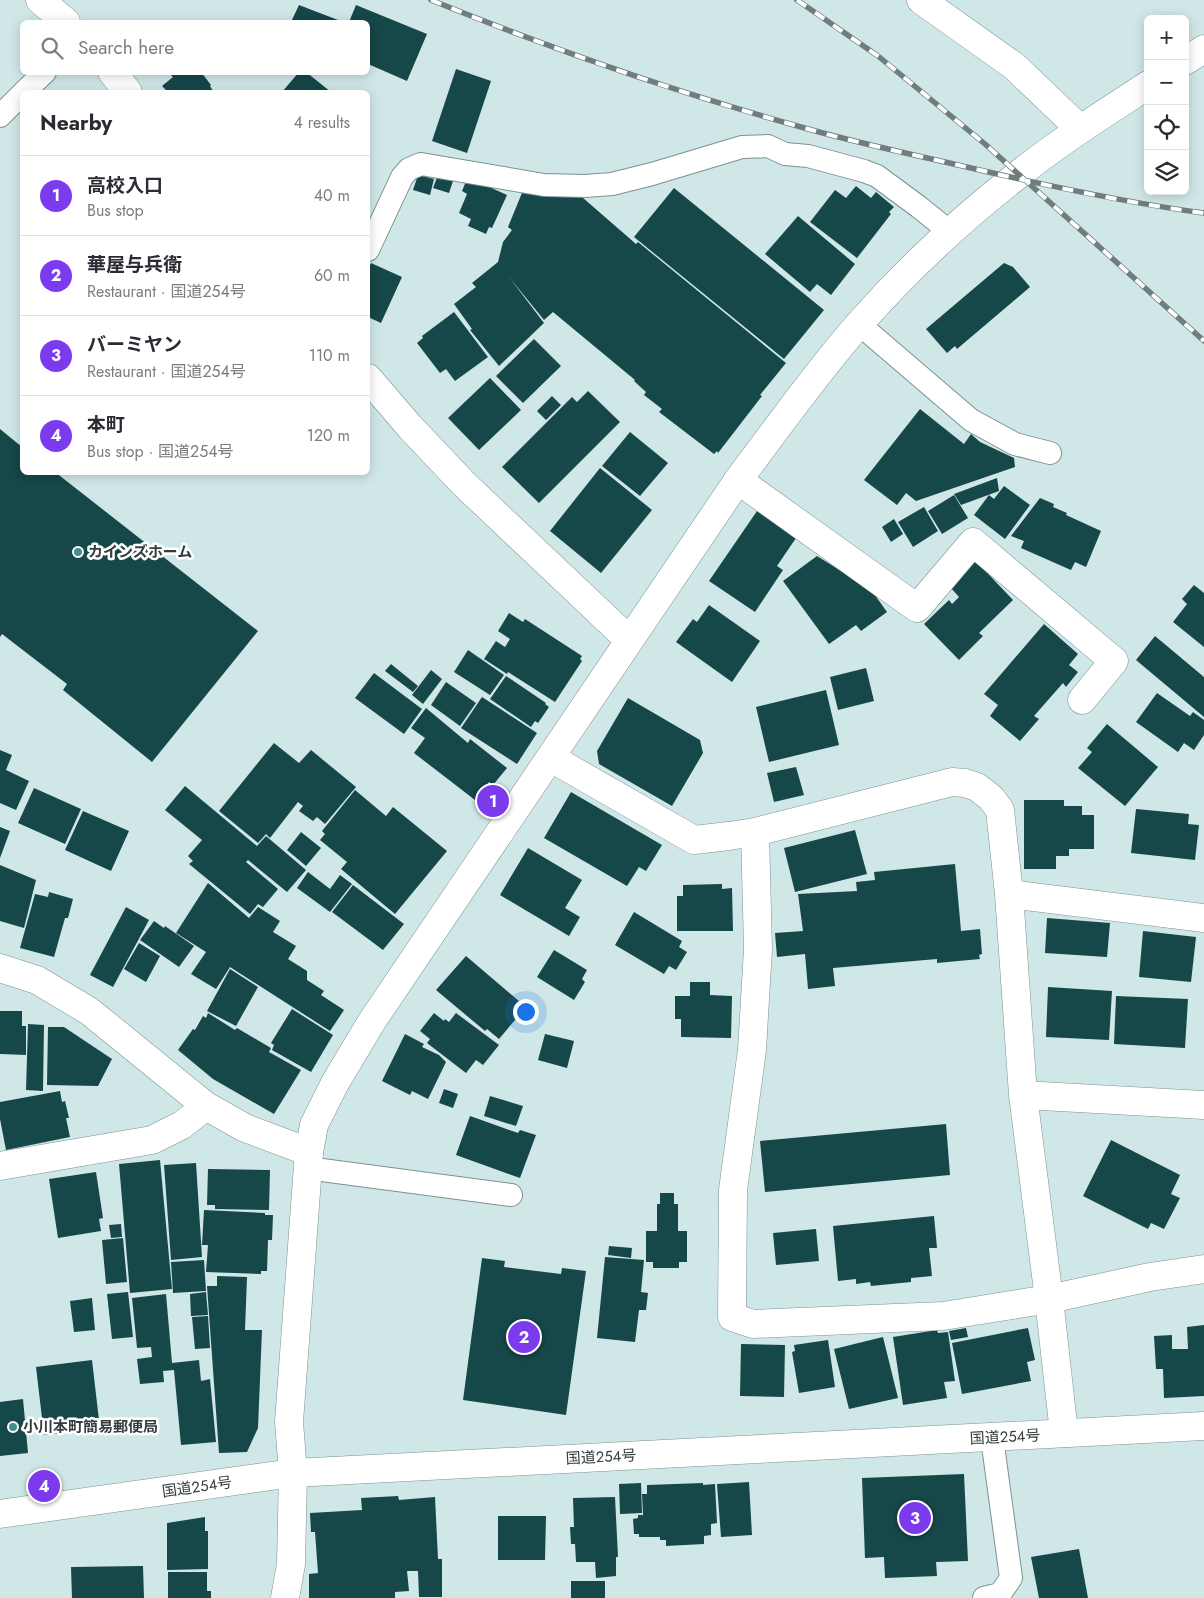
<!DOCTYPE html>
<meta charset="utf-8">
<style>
:root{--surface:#fff;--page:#f7f7f7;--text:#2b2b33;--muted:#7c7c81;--line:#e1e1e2;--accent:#7c3aed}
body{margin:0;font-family:Jost,"Noto Sans JP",sans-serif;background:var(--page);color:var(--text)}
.controls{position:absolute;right:15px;top:15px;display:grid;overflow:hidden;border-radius:8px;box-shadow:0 2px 12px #0003}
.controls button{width:45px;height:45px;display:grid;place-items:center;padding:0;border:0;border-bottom:1px solid var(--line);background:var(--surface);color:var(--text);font:25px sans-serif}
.you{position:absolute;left:525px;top:1011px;width:18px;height:18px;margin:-12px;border:4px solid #fff;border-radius:50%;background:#1a73e8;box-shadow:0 0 0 8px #1a73e833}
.badge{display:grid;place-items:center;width:32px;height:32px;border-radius:50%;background:var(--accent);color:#fff;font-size:16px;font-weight:700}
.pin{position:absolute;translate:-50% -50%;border:2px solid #fff;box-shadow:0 1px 5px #0006}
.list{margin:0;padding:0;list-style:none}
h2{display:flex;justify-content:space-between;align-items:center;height:65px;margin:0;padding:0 20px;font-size:21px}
h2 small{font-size:16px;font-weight:400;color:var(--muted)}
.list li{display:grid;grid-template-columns:32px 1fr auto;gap:15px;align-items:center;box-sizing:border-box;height:80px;padding:0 20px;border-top:1px solid var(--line)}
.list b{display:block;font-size:19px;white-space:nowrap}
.list p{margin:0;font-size:16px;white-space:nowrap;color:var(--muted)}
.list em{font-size:16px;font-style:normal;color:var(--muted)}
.icon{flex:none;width:28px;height:28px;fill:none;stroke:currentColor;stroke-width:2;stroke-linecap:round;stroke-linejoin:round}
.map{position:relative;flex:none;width:1204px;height:1598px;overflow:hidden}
.search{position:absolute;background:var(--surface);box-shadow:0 2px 12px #0003;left:20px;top:20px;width:350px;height:55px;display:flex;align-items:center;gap:12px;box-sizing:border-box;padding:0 18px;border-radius:8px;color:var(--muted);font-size:19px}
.panel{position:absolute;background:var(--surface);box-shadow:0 2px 12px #0003;left:20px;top:90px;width:350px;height:385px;border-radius:8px}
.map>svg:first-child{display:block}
.building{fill:#164749}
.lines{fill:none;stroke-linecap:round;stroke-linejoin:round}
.service-casing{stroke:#7c9192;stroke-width:24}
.minor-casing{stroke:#7c9192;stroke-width:29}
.tertiary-casing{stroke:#7c9192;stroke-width:29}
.trunk-casing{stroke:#7c9192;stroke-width:29}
.service{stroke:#fff;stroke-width:22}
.minor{stroke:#fff;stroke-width:28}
.tertiary{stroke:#fff;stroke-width:28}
.trunk{stroke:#fff;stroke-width:28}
.rail-casing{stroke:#6f7d7e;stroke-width:5.5}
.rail{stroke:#fff;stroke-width:4;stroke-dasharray:11;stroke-linecap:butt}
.poi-dot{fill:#448c8e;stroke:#fff;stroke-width:2}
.labels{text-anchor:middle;stroke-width:5;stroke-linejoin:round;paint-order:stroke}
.poi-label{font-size:15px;font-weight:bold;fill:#343d3d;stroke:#fff;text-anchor:start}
.street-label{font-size:15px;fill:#343d3d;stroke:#fff}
</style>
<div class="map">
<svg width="1204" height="1598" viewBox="0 0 1204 1598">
<rect width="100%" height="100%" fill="#d0e7e8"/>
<!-- building -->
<path class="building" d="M299,5L338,20L337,22H291Z
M356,5L427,34L407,81L368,64V22H349Z
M456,69L491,81L467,153L432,141Z
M168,72H201L211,85L210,86L213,91L211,92H168L162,86L173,77Z
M299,72H306L331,92H282Z
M418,175L434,179L430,195L413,190Z
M438,175L453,181L449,193L433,188Z
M467,179L474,180L507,195L492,228L489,227L486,234L468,226L471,219L459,213L467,194L462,191Z
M856,186L871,198L876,192L894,207L889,212L891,214L857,258L810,222L835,190L846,198Z
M524,188L575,191L636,244L638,242L786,363L760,395L762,396L718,453L717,451L714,454L659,412L662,409L644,395L646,392L634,381L635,380L553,312L544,320L509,277L544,323L499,366L470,330L472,329L454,304L476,287L472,283L498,262L503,242L512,230L508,227Z
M674,188L824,310L784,359L634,237Z
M798,216L855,264L831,295L817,284L810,292L765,254Z
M371,263L402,277L381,323L368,317V270Z
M1004,263L1013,267L1030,287L957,349L955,346L947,353L926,329Z
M454,312L488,357L455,381L446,369L440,373L417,343L423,338L422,336Z
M534,339L561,366L523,403L496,376Z
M490,378L521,410L479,450L448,418Z
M588,391L620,422L539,503L502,467L572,397L577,402Z
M552,396L561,405L546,420L537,411Z
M920,409L964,444L971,434L980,442L1014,458L1015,467L916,501L906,493L897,505L864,480Z
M0,429L22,447V472H55L258,631L152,762L63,690L67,684L2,634L0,637Z
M630,432L668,463L640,496L602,466Z
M600,468L652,510L601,573L550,531Z
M997,478L999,491L961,505L954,494Z
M1004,486L1030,505L1005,539L974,515L989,495L994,499Z
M954,495L968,518L942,534L928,511Z
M1040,498L1054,504L1053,507L1067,513L1066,515L1101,531L1086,567L1075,562L1071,570L1021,548L1024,541L1011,536Z
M924,507L938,531L913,547L898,522Z
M757,511L796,538L777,566L783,570L755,612L709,581Z
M894,519L903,534L891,542L882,527Z
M817,556L841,571L845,568L872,591L887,612L861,631L856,625L829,644L783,581Z
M976,561L1013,600L979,633L983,636L959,660L924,624L949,600L952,604L959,597L950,587Z
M1194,585L1204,593V647L1173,622L1187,604L1182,599Z
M709,605L760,641L732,682L676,642L693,619L697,622Z
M509,613L523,622L525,619L582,656L580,659L582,661L555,702L508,672L507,674L484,659L496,641L505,647L510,639L498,631Z
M1044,624L1078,654L1069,665L1078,672L1066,687L1063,683L1034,716L1039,719L1020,741L990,716L998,705L984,694Z
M1155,636L1204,677V717L1136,660Z
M468,650L504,675L490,695L454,672Z
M391,664L418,686L413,692L385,671Z
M866,668L874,701L838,710L830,677Z
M431,670L442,679L423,704L412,695Z
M374,673L422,709L404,734L355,698Z
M506,676L546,703L545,704L549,707L538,723L535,721L531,727L490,699Z
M446,682L476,703L460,726L431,705Z
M826,690L839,745L769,762L756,707Z
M1157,693L1190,716L1193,712L1204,720V735L1194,750L1184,743L1178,752L1136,722Z
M482,697L537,733L517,764L461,728Z
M628,698L700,740L703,753L672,806L599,764L597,751Z
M426,708L468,743L470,739L507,768L493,785L489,782L475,800L414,753L425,738L411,728Z
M1107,724L1158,767L1125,806L1078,768L1092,752L1087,748Z
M274,743L299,763L311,750L356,787L325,824L317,817L313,821L299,811L303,806L298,802L270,838L266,834L258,843L219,811Z
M0,750L12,755L6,770L29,781L16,810L0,803Z
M796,767L804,795L774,802L767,773Z
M185,786L257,846L266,836L306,870L287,892L248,860L246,862L278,889L263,907L258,904L250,914L189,864L193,861L188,856L202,840L165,810Z
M34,788L81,809L65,844L18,823Z
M355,790L386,816L393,807L447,851L395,914L341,869L347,862L320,840L325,834L322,831Z
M571,792L662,845L646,871L639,867L627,886L544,838Z
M1024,800H1064V806H1082V815H1094V849H1069V856H1056V869H1024Z
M1136,809L1189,814L1188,824L1199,825L1195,860L1131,853Z
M83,811L129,831L111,871L65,850Z
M0,827L10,831L0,858Z
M855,830L867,874L795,892L784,848Z
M301,832L321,848L306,866L287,850Z
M528,848L582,880L565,908L580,917L569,936L500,895Z
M955,864L961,931L980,929L982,954L979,955L980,959L937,963V959L833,968L835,986L808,989L805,954L777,957L775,933L803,931L798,894L857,891L856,882L875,880L874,872Z
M0,865L36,880L24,928L0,921Z
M308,872L330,889L340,875L352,884L330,912L297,888Z
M208,883L249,918L258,907L280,921L273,932L296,946L288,959L307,971V980L324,991L321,995L344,1010L330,1031L230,967L216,989L191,974L206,952L176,933Z
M722,884V889L732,888L733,931H677V896H683V885Z
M353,885L404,924L383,950L332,912Z
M49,892L73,899L68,918H65L54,957L20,948L35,894L48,897Z
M126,907L149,920L113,987L90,975Z
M634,912L682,941L679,947L687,952L676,970L669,966L664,974L615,945Z
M1047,918L1110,923L1107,957L1045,953Z
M154,921L164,928L165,926L194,946L179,967L140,940Z
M1143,931L1196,937L1191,982L1139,977Z
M139,943L160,956L146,982L124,969Z
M554,950L587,970L582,979L585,982L574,1000L537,977Z
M466,956L526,1007L499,1039L487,1029L485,1031L436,990Z
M230,969L258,987L236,1026L207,1011Z
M690,982H710V995L732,996L731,1038L681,1037V1019H675V996H690Z
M1048,987L1112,991L1109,1040L1046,1037Z
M1116,996L1188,999L1185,1048L1114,1044Z
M292,1009L333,1035L311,1072L272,1050L274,1045L271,1043Z
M0,1011H22V1026H26V1055L0,1054Z
M208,1013L235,1030L237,1028L271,1048L269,1052L301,1070L274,1114L213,1079L178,1050L193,1029L195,1030L203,1016L206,1018Z
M434,1013L444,1021L445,1019L449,1022L456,1013L499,1045L483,1065L476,1060L466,1073L427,1043L430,1039L420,1031Z
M28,1024L44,1025L43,1091L26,1090Z
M48,1027H64L112,1059L98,1086L47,1085Z
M405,1034L424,1044L422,1047L439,1055L446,1062L428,1099L412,1091L410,1095L382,1081Z
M545,1034L574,1041L567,1068L538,1060Z
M444,1089L458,1094L453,1108L439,1103Z
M60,1091L62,1102L65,1101L69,1118H66L70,1137L6,1150L0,1119V1102Z
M490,1096L523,1106L516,1126L484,1116Z
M470,1116L518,1133L520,1130L536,1135L520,1178L456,1155Z
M946,1124L950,1175L765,1192L760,1141Z
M1111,1140L1180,1175L1171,1194L1180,1198L1164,1229L1151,1223L1148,1229L1083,1196Z
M160,1160L172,1289L130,1293L119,1164Z
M196,1163L202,1257L171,1260L164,1165Z
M208,1169L270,1170L269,1210L215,1209V1205H207Z
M96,1172L103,1218L99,1219L101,1231L58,1238L49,1179Z
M660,1193H674V1204H678V1231H687V1262H679V1268H653V1262H646V1231H657V1204H660Z
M204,1210L265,1213V1215H273L272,1240H268L267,1271H261V1274L206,1272L208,1245H202Z
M934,1216L937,1248H929L932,1276L911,1278V1282L871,1286L870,1282L856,1284V1279L838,1281L833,1226Z
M121,1224L122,1237L111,1238L109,1225Z
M816,1229L819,1261L776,1265L773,1233Z
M123,1238L127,1282L106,1284L102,1240Z
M609,1246L632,1248L631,1258L608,1255Z
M605,1257L644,1260L641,1292L648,1293L646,1310H639L635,1342L597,1338Z
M482,1258L505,1261L504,1267L561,1274L562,1268L586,1271L566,1415L463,1400Z
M204,1260L206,1291L173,1293L171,1262Z
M217,1276L247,1277L245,1330H262L258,1428L247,1452L219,1453L207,1286H217Z
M128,1292L133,1337L112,1339L107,1294Z
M206,1292L208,1315L191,1316L190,1294Z
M166,1294L172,1363L199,1360L201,1381L210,1379L216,1442L181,1445L174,1370L163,1371L164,1382L140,1384L137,1359L152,1357L151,1347L137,1348L132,1298Z
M92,1298L95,1330L74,1332L70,1301Z
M208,1316L210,1348L195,1349L192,1317Z
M1204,1325V1396L1164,1398L1163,1369H1156L1154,1336L1172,1335V1349H1188L1187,1327Z
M966,1328L968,1337L951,1340L949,1331Z
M1028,1328L1035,1360L1027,1362L1031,1381L962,1394L952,1343Z
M937,1330L938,1333L948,1332L955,1381L944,1382L947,1398L903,1405L893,1337Z
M883,1337L898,1398L849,1409L834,1349Z
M828,1340L835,1387L799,1393L792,1352L795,1351L794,1345Z
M741,1344L785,1345L784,1397L740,1396Z
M92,1360L100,1429L44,1435L36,1367Z
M23,1399L28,1453L0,1456V1402Z
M964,1474L968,1561L936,1562L937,1576L885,1578L884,1557L865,1558L862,1478Z
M749,1482L752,1535L721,1537L717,1484Z
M641,1483L642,1513L620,1514L619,1484Z
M703,1483V1485L715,1484L717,1523L711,1524V1535L704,1536V1544L666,1546V1540H660V1537H639V1534H634L633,1519L638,1518V1515H643L642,1494H647V1485Z
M398,1496L399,1500L435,1497L438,1559H442V1597H419L418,1571H407L409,1591L395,1592V1598H309V1574L318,1573L315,1532H311L310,1513L362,1510L361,1498Z
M615,1497L618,1557H616V1576L596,1578L595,1562H576L575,1544H571L570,1527H574L573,1498Z
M498,1516H546L545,1560H498Z
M205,1517V1531H208V1569L167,1570V1523Z
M1079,1549L1088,1598H1039L1031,1557Z
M143,1566L144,1598H72L71,1567Z
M168,1572H207V1591H211V1598H168Z
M571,1581H605V1598H571Z"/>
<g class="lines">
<!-- service casing -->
<g class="service-casing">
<path id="service" d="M24,92L45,72
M0,116L22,94
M368,250L402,177L409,169L421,164L544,185L585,186L612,184L652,174L742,147L768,146L785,154L808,156L864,171L877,176L919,207L950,232
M859,324L971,420L1015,444L1050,453
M307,1168L511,1195
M984,1598L1000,1594L1011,1578L992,1438"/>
</g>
<!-- minor casing -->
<g class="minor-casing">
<path id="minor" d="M40,0L66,22
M921,0L1014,66L1080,129
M112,72L128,92
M368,378L410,427L464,484L629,640
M738,480L917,608L973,542L1114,661L1082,700
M551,758L694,840L729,836L755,832L952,782L965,783L977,787L991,798L1000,810L1009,894L1023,1095L1049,1299L1064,1433
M755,832L758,949L752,1050L733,1190L732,1317L753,1324L943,1316L1049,1299L1150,1277L1204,1269
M1009,894L1204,918
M0,968L37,980L89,1011L206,1106L245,1128L309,1152
M1023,1095L1204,1105
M0,1166L152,1140L182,1125L206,1106
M285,1598L291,1564L293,1473"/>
</g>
<!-- tertiary casing -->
<g class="tertiary-casing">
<path id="tertiary" d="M1185,61L1204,49
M293,1473L289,1422L309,1152L314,1125L335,1083L372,1021L738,480C778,427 816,373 859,324C906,271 958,222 1014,178C1056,144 1102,115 1148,85"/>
</g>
<!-- trunk casing -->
<g class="trunk-casing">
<path id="trunk" d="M0,1514L293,1473L1204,1426"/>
</g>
<!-- service -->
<use href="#service" class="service"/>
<!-- minor -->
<use href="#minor" class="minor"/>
<!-- tertiary -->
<use href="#tertiary" class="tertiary"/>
<!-- trunk -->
<use href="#trunk" class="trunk"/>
<!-- rail casing -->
<g class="rail-casing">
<path id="rail" d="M431,0C552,49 675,92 801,127C853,142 906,153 958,165C1039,184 1121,202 1204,213
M797,0L878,56L985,144L1204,341"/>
</g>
<!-- rail -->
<use href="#rail" class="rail"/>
</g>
<!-- markers -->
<g class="poi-dot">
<circle cx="78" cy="552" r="5"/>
<circle cx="13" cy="1427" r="5"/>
</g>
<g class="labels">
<!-- poi labels -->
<g class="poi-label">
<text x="88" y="557">カインズホーム</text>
<text x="23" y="1432">小川本町簡易郵便局</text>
</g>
<!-- street labels -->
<g class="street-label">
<text transform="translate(1005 1437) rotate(-3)" y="5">国道254号</text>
<text transform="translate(601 1457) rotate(-3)" y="5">国道254号</text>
<text transform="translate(197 1487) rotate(-8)" y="5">国道254号</text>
</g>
</g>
</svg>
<div class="controls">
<button>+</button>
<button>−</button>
<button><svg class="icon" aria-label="locate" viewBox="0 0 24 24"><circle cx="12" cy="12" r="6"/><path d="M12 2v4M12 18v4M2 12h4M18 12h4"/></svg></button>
<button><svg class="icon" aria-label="layers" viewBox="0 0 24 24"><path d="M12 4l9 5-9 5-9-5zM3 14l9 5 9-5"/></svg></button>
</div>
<div class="you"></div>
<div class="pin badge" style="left:493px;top:801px">1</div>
<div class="pin badge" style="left:524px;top:1337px">2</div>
<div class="pin badge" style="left:915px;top:1518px">3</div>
<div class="pin badge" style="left:44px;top:1486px">4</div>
<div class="search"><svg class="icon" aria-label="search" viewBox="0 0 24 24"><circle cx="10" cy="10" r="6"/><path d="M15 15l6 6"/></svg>Search here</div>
<section class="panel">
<h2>Nearby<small>4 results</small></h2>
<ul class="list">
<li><span class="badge">1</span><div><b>高校入口</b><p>Bus stop</p></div><em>40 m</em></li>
<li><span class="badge">2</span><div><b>華屋与兵衛</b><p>Restaurant · 国道254号</p></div><em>60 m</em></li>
<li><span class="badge">3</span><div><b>バーミヤン</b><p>Restaurant · 国道254号</p></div><em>110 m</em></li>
<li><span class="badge">4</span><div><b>本町</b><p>Bus stop · 国道254号</p></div><em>120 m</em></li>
</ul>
</section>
</div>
